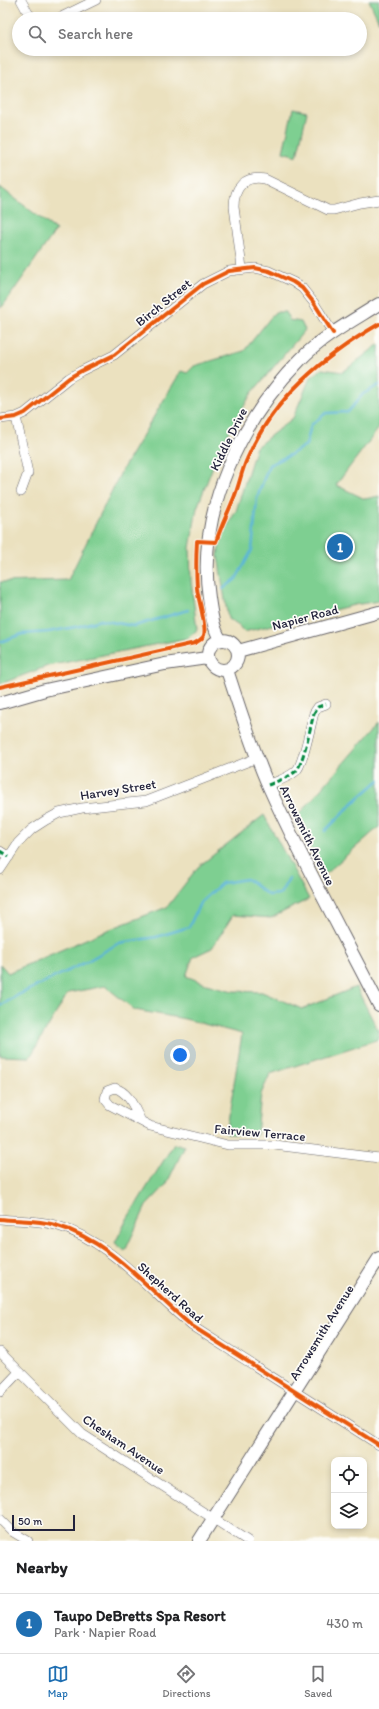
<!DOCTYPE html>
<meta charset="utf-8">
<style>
:root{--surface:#fff;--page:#f6f6f6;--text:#202124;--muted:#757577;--line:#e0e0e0;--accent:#1f6fb2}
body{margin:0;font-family:Itim,sans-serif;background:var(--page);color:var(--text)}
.controls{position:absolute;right:12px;bottom:12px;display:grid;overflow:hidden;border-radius:8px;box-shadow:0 2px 6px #0003}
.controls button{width:36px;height:36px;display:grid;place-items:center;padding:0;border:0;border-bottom:1px solid var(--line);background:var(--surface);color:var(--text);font:20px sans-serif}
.scale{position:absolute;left:12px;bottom:10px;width:63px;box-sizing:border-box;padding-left:4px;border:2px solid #22223b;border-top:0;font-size:11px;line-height:14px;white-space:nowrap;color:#22223b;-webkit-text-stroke:3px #fdfcf7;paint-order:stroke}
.you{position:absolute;left:180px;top:1055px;width:14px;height:14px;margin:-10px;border:3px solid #fff;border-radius:50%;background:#1a73e8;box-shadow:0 0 0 6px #1a73e833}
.badge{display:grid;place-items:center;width:26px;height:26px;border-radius:50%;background:var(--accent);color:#fff;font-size:13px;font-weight:700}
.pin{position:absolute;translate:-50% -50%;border:2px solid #fff;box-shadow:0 1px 4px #0006}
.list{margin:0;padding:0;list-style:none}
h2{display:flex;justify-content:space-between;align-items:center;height:52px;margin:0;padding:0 16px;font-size:17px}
h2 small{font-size:13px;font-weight:400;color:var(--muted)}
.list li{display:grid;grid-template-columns:26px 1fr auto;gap:12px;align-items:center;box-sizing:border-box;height:60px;padding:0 16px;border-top:1px solid var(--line)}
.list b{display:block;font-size:15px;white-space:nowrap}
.list p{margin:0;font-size:13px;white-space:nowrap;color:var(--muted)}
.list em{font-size:13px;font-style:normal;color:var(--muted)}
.icon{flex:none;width:22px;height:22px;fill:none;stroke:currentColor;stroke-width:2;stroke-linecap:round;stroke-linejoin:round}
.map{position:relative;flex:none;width:379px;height:1541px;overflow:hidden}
.search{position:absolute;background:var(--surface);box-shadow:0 2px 6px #0003;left:12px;right:12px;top:12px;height:44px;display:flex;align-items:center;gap:10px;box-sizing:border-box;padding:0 14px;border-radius:22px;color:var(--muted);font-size:15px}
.sheet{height:112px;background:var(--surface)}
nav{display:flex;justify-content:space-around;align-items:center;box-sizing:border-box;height:56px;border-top:1px solid var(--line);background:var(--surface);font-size:11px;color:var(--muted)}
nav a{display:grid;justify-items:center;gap:2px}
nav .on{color:var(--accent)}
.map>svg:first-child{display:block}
.green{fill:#7ecf91;stroke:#507866}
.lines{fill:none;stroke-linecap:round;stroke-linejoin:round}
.stream{stroke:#5bb5d8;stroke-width:2.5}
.street-casing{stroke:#686569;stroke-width:10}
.secondary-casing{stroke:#686569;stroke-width:14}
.street{stroke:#fff;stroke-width:9}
.secondary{stroke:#fff;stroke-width:12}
.quiet{stroke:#00873e;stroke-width:3;stroke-dasharray:6 3;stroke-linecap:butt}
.cycleway-casing{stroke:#fdfcf7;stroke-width:6}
.cycleway{stroke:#e8590c;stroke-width:4}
.labels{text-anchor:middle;stroke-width:3.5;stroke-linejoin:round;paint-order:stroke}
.street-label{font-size:13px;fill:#22223b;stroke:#fdfcf7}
</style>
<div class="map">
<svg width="379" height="1541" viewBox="0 0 379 1541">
<rect width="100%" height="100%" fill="#fdfcf7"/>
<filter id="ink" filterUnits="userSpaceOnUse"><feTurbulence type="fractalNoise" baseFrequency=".025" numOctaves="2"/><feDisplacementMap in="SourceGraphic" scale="8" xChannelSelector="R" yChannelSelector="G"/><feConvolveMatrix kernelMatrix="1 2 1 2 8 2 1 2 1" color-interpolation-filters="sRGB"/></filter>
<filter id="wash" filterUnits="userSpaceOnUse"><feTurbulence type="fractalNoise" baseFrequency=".012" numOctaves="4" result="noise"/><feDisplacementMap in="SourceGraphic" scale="16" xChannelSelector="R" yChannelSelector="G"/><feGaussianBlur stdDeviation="0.9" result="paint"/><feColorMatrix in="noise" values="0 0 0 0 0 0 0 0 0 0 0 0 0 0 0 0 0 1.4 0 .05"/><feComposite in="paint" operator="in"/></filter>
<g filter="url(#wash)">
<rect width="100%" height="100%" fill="#ebe1bf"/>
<!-- green -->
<path class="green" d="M369,0H379V22Z
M293,109L307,112L297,156L283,152Z
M0,187L56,230L3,306L0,308Z
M275,312H286L289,320L301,322L305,330L251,394L220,448L197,508L190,548L191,581L197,630L188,638L48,666L0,684V582L68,580L122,470L181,371L187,373L194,366L244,351Z
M379,344V428L336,485L365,499L379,496V601L354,605L244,632L239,626L228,619L218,556L220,538L236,511L256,447L293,418L310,378L322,369L343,372Z
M379,722V827L324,875L296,818Z
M264,815L309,899L271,918L233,915L212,948L193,957L186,976L206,984L233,991L262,992L302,1009L356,987L379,1032V1039L270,1074L261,1094L257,1135L226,1134L242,1034L185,1019L135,1010L105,986L68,993L30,1057L0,1056V964L8,973L100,933L167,907L198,867Z
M174,1144L185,1146L166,1185L146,1206L125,1251L115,1243L127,1219Z"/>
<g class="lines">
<!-- stream -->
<path class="stream" d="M223,589L236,579L252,550L257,498L269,465L290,455L306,445L311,425L326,413L348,412L363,394L379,385
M0,642L22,634L48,632L80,626L100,620L134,626L188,610
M325,831L355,801L379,780
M0,1006L18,995L84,963L119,943L156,937L189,927L200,903L222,883L247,879L268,895L280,894L289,878"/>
</g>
</g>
<g filter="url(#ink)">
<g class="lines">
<!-- street casing -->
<g class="street-casing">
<path id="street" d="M21,0L28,13L34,19
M57,19L96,0
M242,268L234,207C234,187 245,175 265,179L328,210H334L360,203L379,200
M16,417L28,473L21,492
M0,419L16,417L25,413L69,378L81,371L114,355L203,284L229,271L255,268L269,271L293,282L302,288L314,303L333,333
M268,785C278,781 288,778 296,771C303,765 311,724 314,713L318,707L326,704
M0,851L9,857
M0,870L18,843L32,829L46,820L59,813L82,808L146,801L257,758
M141,1121C134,1108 130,1093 115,1088L107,1091L105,1099L110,1105L150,1126L228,1145H274L379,1158
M0,1219C18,1221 38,1220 55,1225C112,1241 149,1291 192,1326L379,1445
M0,1352L82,1434L248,1541
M0,1392L19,1372
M0,1519L13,1532L28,1541"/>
</g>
<!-- secondary casing -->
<g class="secondary-casing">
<path id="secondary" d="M220,639C213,627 211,612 209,598C196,513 241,420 300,360C322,337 352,321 379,304
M208 655a15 15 0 1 1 30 0a15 15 0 1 1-30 0Z
M238,651L379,612
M227,670C240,709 252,749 269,787C302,861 342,932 379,1005
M0,703L45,690L165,664L207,658
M199,1541L379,1258"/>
</g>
<!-- street -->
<use href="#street" class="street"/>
<!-- secondary -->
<use href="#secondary" class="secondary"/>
<!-- quiet -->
<path class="quiet" d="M268,785C278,781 288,778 296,771C303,765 311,724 314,713L318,707L326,704
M0,851L9,857"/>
<!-- cycleway casing -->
<g class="cycleway-casing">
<path id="cycleway" d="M0,419L16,417L25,413L69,378L81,371L114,355L203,284L229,271L255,268L269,271L293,282L302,288L314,303L333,333
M0,687L195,643C198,641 203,639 204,635C207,626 198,599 197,588C196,573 196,557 197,541L216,542C221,526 227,515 233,500C239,487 241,472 247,459C273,398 323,357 379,324
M0,1219C18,1221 38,1220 55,1225C112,1241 149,1291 192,1326L379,1445"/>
</g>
<!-- cycleway -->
<use href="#cycleway" class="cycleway"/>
</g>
</g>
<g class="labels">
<!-- street labels -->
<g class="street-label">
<text transform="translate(163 302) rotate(-39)" y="5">Birch Street</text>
<text transform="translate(228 439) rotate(-64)" y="5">Kiddle Drive</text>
<text transform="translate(305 617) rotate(-15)" y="5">Napier Road</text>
<text transform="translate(118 789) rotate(-9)" y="5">Harvey Street</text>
<text transform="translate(308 835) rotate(64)" y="5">Arrowsmith Avenue</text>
<text transform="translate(260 1132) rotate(5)" y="5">Fairview Terrace</text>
<text transform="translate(171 1292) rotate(42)" y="5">Shepherd Road</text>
<text transform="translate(321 1332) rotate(-58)" y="5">Arrowsmith Avenue</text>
<text transform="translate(124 1444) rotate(34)" y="5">Chesham Avenue</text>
</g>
</g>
</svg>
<div class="controls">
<button><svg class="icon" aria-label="locate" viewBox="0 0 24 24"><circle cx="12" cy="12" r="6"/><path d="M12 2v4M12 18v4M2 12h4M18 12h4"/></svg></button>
<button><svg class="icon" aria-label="layers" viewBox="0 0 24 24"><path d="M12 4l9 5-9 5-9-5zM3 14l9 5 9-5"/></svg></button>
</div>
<div class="scale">50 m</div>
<div class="you"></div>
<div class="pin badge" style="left:340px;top:547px">1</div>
<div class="search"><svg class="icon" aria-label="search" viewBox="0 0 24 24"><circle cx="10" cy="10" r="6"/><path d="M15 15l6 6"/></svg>Search here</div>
</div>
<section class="sheet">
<h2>Nearby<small></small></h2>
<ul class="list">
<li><span class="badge">1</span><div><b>Taupo DeBretts Spa Resort</b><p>Park · Napier Road</p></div><em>430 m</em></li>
</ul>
</section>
<nav>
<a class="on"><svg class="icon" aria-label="map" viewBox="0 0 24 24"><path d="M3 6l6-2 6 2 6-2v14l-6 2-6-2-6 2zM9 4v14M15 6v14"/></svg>Map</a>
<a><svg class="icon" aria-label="directions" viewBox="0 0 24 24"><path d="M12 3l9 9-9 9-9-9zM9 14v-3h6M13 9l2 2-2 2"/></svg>Directions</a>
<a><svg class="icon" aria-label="saved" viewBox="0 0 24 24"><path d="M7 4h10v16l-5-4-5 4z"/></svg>Saved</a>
</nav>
